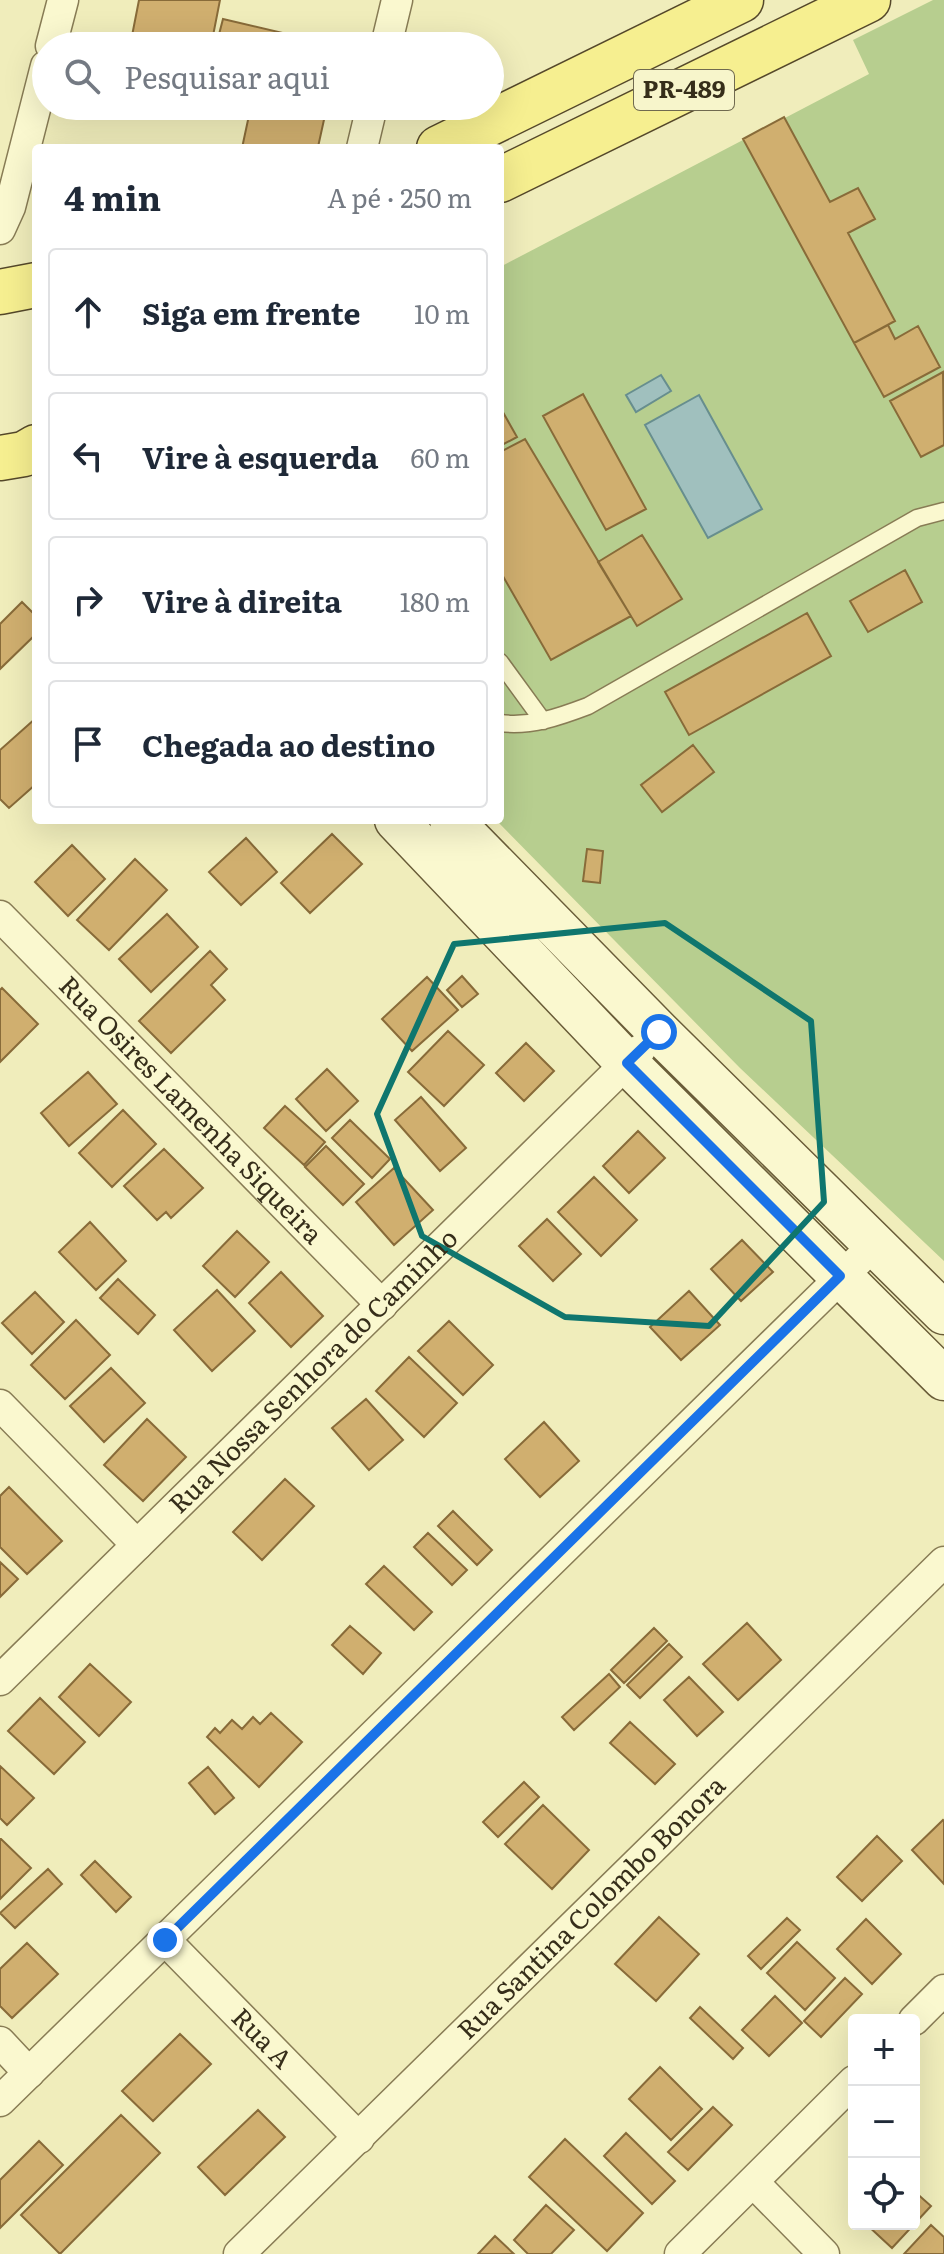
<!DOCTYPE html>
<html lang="pt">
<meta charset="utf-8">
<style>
:root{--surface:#fff;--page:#f6f6f7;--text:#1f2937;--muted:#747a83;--line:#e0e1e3}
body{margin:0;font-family:Literata,serif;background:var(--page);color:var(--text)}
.controls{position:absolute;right:24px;bottom:24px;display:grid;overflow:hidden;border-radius:8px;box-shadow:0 8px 32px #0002}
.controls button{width:72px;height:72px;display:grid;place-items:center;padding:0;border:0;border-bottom:2px solid var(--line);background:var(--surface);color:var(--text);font:40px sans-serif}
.stop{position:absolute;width:24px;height:24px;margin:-18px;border:6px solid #1a73e8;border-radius:50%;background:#fff}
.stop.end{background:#1a73e8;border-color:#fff;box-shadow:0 2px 8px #0008}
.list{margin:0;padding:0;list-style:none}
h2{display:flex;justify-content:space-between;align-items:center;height:104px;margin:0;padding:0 32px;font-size:34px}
h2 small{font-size:26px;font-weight:400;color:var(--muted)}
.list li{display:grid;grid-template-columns:52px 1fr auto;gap:24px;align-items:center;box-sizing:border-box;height:128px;margin:0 16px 16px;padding:0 16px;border:2px solid var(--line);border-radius:8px}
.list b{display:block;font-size:30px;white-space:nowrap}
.list em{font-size:26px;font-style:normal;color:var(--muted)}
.icon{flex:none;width:44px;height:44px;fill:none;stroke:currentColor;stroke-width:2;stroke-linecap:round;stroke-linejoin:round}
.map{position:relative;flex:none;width:944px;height:2254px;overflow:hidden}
.search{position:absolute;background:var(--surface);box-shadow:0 8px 32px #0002;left:32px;top:32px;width:472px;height:88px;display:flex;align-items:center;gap:20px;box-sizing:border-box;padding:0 28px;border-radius:44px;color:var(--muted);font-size:30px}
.panel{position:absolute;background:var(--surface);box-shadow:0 8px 32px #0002;left:32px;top:144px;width:472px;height:680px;border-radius:8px}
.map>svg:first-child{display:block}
.green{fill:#b7ce8f}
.water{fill:#a0c0be;stroke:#678e8e;stroke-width:2}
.building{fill:#d0af6f;stroke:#886b39;stroke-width:2}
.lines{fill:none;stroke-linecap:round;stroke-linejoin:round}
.lane-casing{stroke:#887c55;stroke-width:19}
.street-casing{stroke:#887c55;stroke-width:33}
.secondary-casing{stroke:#695c38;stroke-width:45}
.primary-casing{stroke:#55482a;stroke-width:47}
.lane{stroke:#faf8cf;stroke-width:16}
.street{stroke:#faf8cf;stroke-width:30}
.secondary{stroke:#faf8cf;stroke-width:42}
.primary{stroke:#f6ef90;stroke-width:44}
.route{stroke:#1a73e8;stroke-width:10}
.marked{fill:none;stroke:#0f766e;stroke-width:6;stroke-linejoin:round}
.labels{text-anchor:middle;stroke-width:7;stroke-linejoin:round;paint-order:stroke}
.shield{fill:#f7f5cb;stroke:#706a4f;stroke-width:2}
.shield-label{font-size:24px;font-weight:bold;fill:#362e1a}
.street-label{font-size:26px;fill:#362e1a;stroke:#f7f5cb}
</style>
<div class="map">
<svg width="944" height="2254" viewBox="0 0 944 2254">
<rect width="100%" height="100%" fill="#f0edbb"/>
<!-- green -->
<path class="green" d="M933,0H944V1261L740,1068L496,820H500V267L869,74L853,40Z"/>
<!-- water -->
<path class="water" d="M661,375L671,391L636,412L626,395Z
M699,395L762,509L708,538L645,425Z"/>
<!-- building -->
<path class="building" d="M139,0H220L211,46H130Z
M223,19L334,45L333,46H216Z
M251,106H327L318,147L242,148Z
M784,117L830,202L858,188L875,219L848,233L895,321L854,343L743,139Z
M888,325L895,339L918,326L940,367L884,397L854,343Z
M943,372L944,445L921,457L890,401Z
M583,394L646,509L606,530L543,416Z
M500,407L517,437L500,446Z
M525,439L631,616L551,660L500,571V452Z
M642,535L682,599L637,626L598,562Z
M905,570L922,602L868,632L850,601Z
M22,602L36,616V634L0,669V624Z
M807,613L831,656L689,735L665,692Z
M36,718V784L9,808L0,799V750Z
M693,745L714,772L662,812L641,785Z
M332,834L362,864L310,913L281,883Z
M246,838L277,872L241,905L209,872Z
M72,845L105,879L68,916L35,882Z
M587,849L603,851L600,883L583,881Z
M135,859L167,890L109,950L77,920Z
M167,914L198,947L151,992L119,959Z
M210,951L227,969L211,985L225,1000L171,1053L139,1021Z
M462,976L478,994L462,1007L447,990Z
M427,977L458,1010L412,1051L382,1019Z
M2,988L38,1024L0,1062V990Z
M448,1031L484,1065L444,1106L408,1072Z
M526,1043L554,1071L524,1101L496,1073Z
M327,1069L358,1101L326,1131L296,1099Z
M88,1072L117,1104L69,1146L41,1113Z
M421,1097L466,1148L440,1171L395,1120Z
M285,1106L325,1142L304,1165L264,1128Z
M123,1110L156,1144L112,1187L79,1153Z
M350,1120L390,1159L372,1178L332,1138Z
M638,1131L665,1158L629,1193L603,1166Z
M326,1146L364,1184L343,1205L305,1167Z
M164,1149L203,1188L171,1218L166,1212L157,1220L124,1186Z
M394,1168L433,1210L394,1245L356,1202Z
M594,1177L637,1220L601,1256L558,1212Z
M547,1219L581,1254L553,1281L519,1246Z
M90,1222L126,1261L96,1290L59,1252Z
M237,1231L269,1262L235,1297L203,1266Z
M742,1240L773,1272L741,1301L711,1269Z
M281,1272L323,1316L291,1347L249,1303Z
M118,1279L155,1315L138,1334L100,1298Z
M217,1290L255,1331L212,1371L174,1330Z
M689,1291L720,1325L681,1360L650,1327Z
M35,1292L64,1322L32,1354L2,1323Z
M76,1320L110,1355L65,1399L31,1365Z
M449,1321L493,1365L463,1395L418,1351Z
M409,1357L457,1403L424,1437L376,1391Z
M111,1368L145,1403L104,1442L70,1406Z
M366,1399L403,1440L369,1470L332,1428Z
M147,1419L186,1457L143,1501L104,1465Z
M544,1422L579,1461L540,1497L505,1459Z
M285,1479L314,1506L262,1560L233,1532Z
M9,1487L62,1541L27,1574L0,1547V1496Z
M453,1511L492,1550L477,1565L438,1526Z
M428,1533L467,1570L452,1585L414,1547Z
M0,1562L18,1579L0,1597Z
M384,1566L432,1612L414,1630L366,1584Z
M747,1623L781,1660L738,1700L703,1664Z
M350,1626L381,1653L363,1674L332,1645Z
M654,1628L667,1641L624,1683L611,1670Z
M669,1644L682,1657L640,1698L627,1685Z
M90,1664L131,1702L99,1736L59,1697Z
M609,1674L620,1687L574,1730L562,1717Z
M689,1677L723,1712L697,1736L664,1700Z
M40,1698L85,1742L54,1774L8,1731Z
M271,1713L302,1742L259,1787L207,1737L215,1728L220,1733L232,1720L242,1729L253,1717L260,1724Z
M630,1722L675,1764L655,1784L610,1743Z
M0,1766L34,1798L7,1825L0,1818Z
M208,1767L234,1798L215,1814L189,1783Z
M524,1782L539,1797L498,1837L483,1822Z
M543,1805L589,1850L552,1889L505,1844Z
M943,1820L944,1821V1884L912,1850Z
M877,1836L902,1861L862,1901L837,1877Z
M1,1839L31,1868L0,1899V1839Z
M95,1861L131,1897L116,1912L81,1875Z
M48,1869L62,1884L15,1928L0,1913Z
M659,1917L699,1954L656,2001L615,1964Z
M787,1918L800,1930L761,1969L748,1956Z
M866,1919L901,1954L872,1984L837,1949Z
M797,1942L835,1978L805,2010L767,1973Z
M27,1943L58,1974L12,2018L0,2006V1969Z
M845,1978L862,1994L821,2037L804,2021Z
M775,1996L802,2023L769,2056L742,2030Z
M700,2007L743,2048L733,2059L690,2018Z
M180,2034L211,2064L153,2121L122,2091Z
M660,2067L702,2109L671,2140L629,2099Z
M713,2107L732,2125L688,2170L668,2152Z
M258,2110L285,2137L225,2195L198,2167Z
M121,2115L160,2153L60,2254L21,2215Z
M626,2133L675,2181L652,2204L604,2156Z
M565,2139L643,2213L607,2251L529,2177Z
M39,2141L63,2165L0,2228V2180Z
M914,2191L931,2206L892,2248L866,2224H914Z
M546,2205L574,2230L551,2254H528L514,2240Z
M931,2225L944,2237V2254H904Z
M495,2236L514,2254H478Z"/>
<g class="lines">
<!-- lane casing -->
<g class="lane-casing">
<path id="lane" d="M500,662L543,721
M500,723C531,727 559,717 588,706L917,518L944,511"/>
</g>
<!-- street casing -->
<g class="street-casing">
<g id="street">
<path d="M51,46L63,0"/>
<path d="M386,46L397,0"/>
<path d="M362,148L372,106"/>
<path d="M0,229L10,207L46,66"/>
<path id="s1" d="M0,916L382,1305"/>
<path d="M0,1405L137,1545"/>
<path id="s2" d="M0,1680L640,1050"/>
<path id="s3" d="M165,1940L359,2138"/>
<path d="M914,2020L944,1990"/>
<path d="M0,2042L29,2073"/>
<path d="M0,2101L875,1244"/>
<path d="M754,2183L824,2254"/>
<path id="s4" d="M239,2254L944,1562"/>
<path d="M680,2254L854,2081"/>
</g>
</g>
<!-- secondary casing -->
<g class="secondary-casing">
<path id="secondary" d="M396,820L627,1063L944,1379
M451,820L659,1032L944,1313"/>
</g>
<!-- primary casing -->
<g class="primary-casing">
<path id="primary" d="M439,148L741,0
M500,180L868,0
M0,292L36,285
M0,458L24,454L36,447"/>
</g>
<!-- lane -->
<use href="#lane" class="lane"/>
<!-- street -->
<use href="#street" class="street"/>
<!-- secondary -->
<use href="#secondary" class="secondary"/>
<!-- primary -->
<use href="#primary" class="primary"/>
</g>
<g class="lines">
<!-- route -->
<path class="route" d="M165,1940L840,1276L627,1063L659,1032"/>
</g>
<!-- marked area -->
<path class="marked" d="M665,923L811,1021L824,1202L709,1326L565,1317L422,1236L377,1114L454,944Z"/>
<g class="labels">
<!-- shield labels -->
<rect class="shield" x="634" y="70" width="100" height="40" rx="6"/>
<g class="shield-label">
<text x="684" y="98">PR-489</text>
</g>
<!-- street labels -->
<g class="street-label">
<text dy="9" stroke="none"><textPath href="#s1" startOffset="272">Rua Osires Lamenha Siqueira</textPath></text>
<text dy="9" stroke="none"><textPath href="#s2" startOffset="440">Rua Nossa Senhora do Caminho</textPath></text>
<text dy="9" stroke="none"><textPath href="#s4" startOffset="494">Rua Santina Colombo Bonora</textPath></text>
<text dy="9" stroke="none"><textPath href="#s3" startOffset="138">Rua A</textPath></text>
</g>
</g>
</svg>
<div class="controls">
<button>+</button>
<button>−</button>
<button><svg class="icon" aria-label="locate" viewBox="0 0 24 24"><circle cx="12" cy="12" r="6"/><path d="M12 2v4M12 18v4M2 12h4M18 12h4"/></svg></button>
</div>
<div class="stop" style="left:659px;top:1032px"></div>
<div class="stop end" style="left:165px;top:1940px"></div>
<div class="search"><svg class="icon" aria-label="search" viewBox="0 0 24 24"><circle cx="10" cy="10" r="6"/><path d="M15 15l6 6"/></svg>Pesquisar aqui</div>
<section class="panel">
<h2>4 min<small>A pé · 250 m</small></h2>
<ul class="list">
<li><svg class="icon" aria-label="ahead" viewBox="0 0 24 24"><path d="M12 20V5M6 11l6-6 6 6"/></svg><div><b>Siga em frente</b></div><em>10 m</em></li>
<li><svg class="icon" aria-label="left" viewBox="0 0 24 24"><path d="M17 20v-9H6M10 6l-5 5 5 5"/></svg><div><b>Vire à esquerda</b></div><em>60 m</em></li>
<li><svg class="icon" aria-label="right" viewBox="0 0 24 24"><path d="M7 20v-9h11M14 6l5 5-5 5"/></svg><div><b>Vire à direita</b></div><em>180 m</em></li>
<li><svg class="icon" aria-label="arrive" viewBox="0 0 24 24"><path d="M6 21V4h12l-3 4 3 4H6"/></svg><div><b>Chegada ao destino</b></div></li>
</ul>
</section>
</div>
